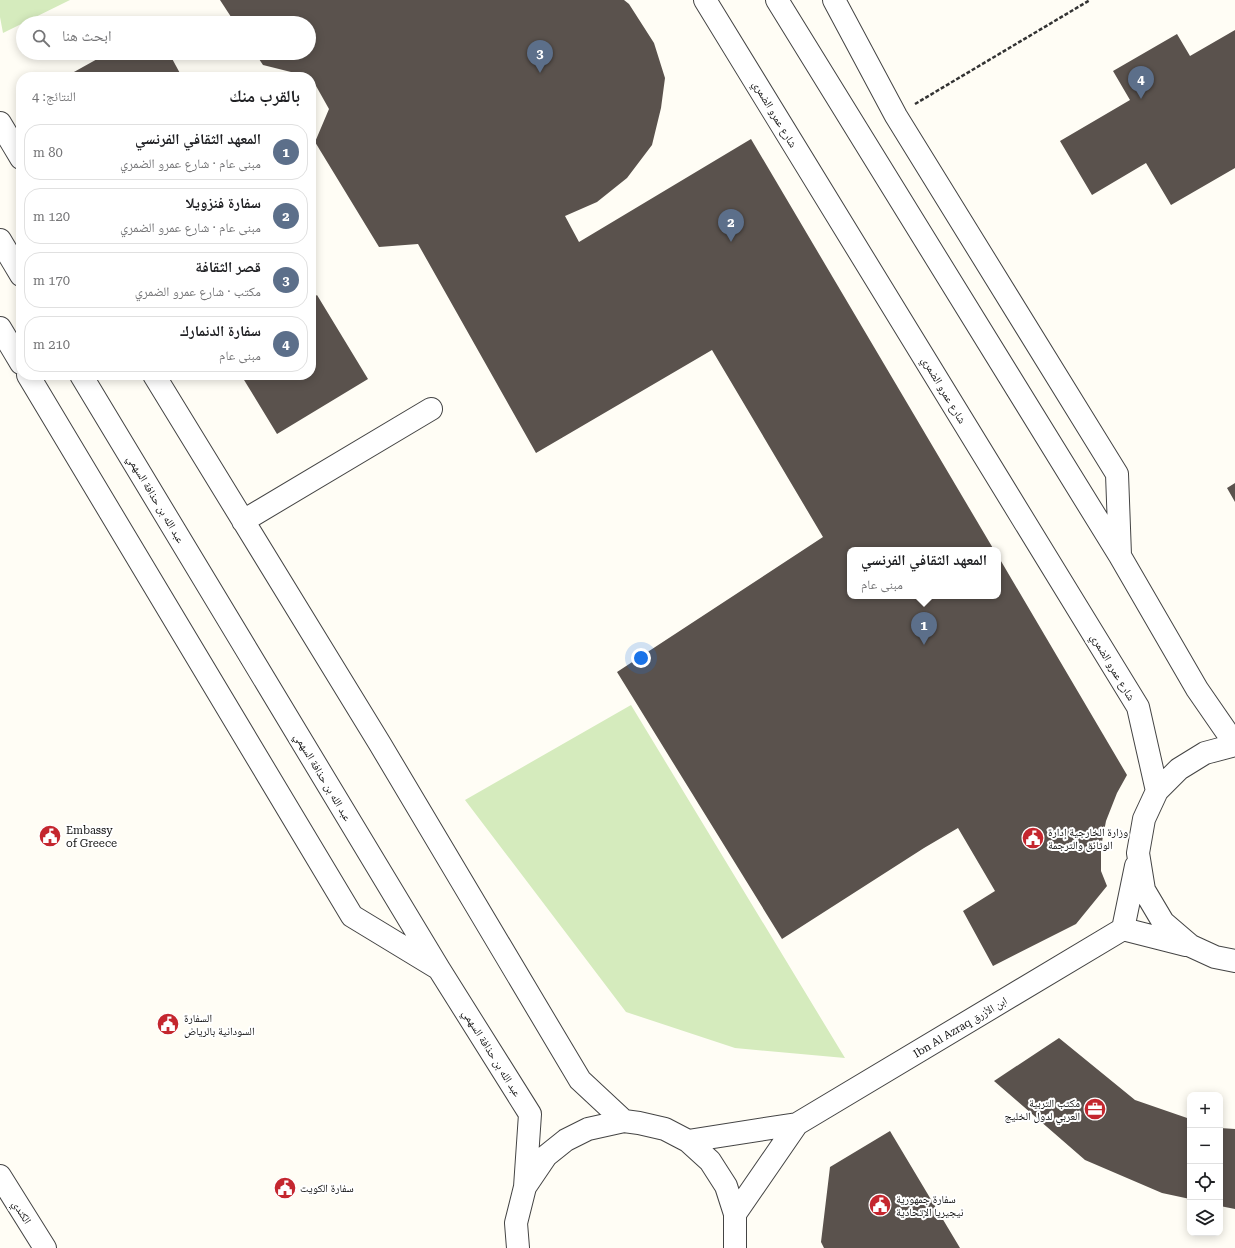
<!DOCTYPE html>
<html lang="ar">
<meta charset="utf-8">
<style>
:root{--surface:#fff;--page:#f6f6f6;--text:#202124;--muted:#757577;--line:#e0e0e0;--accent:#0b8043}
body{margin:0;font-family:"Roboto Serif","Noto Naskh Arabic",serif;background:var(--page);color:var(--text);direction:rtl}
.controls{position:absolute;right:12px;bottom:12px;display:grid;overflow:hidden;border-radius:8px;box-shadow:0 2px 10px #0003}
.controls button{width:36px;height:36px;display:grid;place-items:center;padding:0;border:0;border-bottom:1px solid var(--line);background:var(--surface);color:var(--text);font:20px sans-serif}
.you{position:absolute;left:641px;top:658px;width:14px;height:14px;margin:-10px;border:3px solid #fff;border-radius:50%;background:#1a73e8;box-shadow:0 0 0 6px #1a73e833}
.badge{display:grid;place-items:center;width:26px;height:26px;border-radius:50%;background:var(--accent);color:#fff;font-size:13px;font-weight:700}
.pin{position:absolute;translate:-50% -33px;filter:drop-shadow(0 1px 2px #0008)}
.pin::after{content:'';position:absolute;top:21px;width:14px;height:12px;background:inherit;clip-path:polygon(0 0,100% 0,50% 100%)}
.popup{position:absolute;left:847px;top:547px;width:154px;height:52px;box-sizing:border-box;display:grid;place-content:center;border-radius:8px;background:var(--surface);filter:drop-shadow(0 1px 3px #0005);font-size:13px;white-space:nowrap;color:var(--muted)}
.popup b{font-size:15px;color:var(--text)}
.popup::after{content:'';position:absolute;left:50%;top:100%;margin-left:-8px;border:8px solid transparent;border-top-color:var(--surface)}
.list{margin:0;padding:0;list-style:none}
h2{display:flex;justify-content:space-between;align-items:center;height:52px;margin:0;padding:0 16px;font-size:17px}
h2 small{font-size:13px;font-weight:400;color:var(--muted)}
.list li{display:grid;grid-template-columns:26px 1fr auto;gap:12px;align-items:center;box-sizing:border-box;height:56px;margin:0 8px 8px;padding:0 8px;border:1px solid var(--line);border-radius:16px}
.list b{display:block;font-size:15px;white-space:nowrap}
.list p{margin:0;font-size:13px;white-space:nowrap;color:var(--muted)}
.list em{font-size:13px;font-style:normal;color:var(--muted)}
.icon{flex:none;width:22px;height:22px;fill:none;stroke:currentColor;stroke-width:2;stroke-linecap:round;stroke-linejoin:round}
.map{position:relative;flex:none;width:1235px;height:1248px;overflow:hidden;direction:ltr}
.search{position:absolute;background:var(--surface);box-shadow:0 2px 10px #0003;left:16px;top:16px;width:300px;height:44px;display:flex;align-items:center;gap:10px;box-sizing:border-box;padding:0 14px;border-radius:22px;color:var(--muted);font-size:15px}
.panel{position:absolute;background:var(--surface);box-shadow:0 2px 10px #0003;left:16px;top:72px;width:300px;height:308px;border-radius:16px;direction:rtl}
.map>svg:first-child{display:block}
.green{fill:#d5ebbd}
.building{fill:#5a524d}
.lines{fill:none;stroke-linecap:round;stroke-linejoin:round}
.minor-casing{stroke:#444;stroke-width:24}
.path{stroke:#333;stroke-width:2.5;stroke-dasharray:4 2;stroke-linecap:butt}
.minor{stroke:#fff;stroke-width:22}
.labels{text-anchor:middle;stroke-width:4;stroke-linejoin:round;paint-order:stroke}
.street-label{font-size:11px;fill:#111;stroke:#fff}
.poi-label{font-size:11px;fill:#111;stroke:#fff;text-anchor:start}
</style>
<div class="map">
<svg width="1235" height="1248" viewBox="0 0 1235 1248">
<rect width="100%" height="100%" fill="#fffdf5"/>
<!-- green -->
<path class="green" d="M0,0H70L3,33L0,17Z
M631,705L845,1058L735,1048L626,1012L465,800Z"/>
<!-- building -->
<path class="building" d="M220,0H624L629,4L654,43L665,78L661,108L652,145L627,178L597,202L565,216L579,242L751,139L994,550H850V596H998V556L1127,775L1117,793L1106,821L1101,847V871L1107,886L1076,924L993,966L963,911L995,891L958,828L924,848L782,939L617,672L823,537L712,350L536,453L418,244L379,247L315,142L329,109L311,77L263,65L255,53H309V23H235Z
M1235,30V168L1171,205L1146,163L1092,195L1060,141L1130,100L1113,71L1177,34L1190,56Z
M108,53H169L182,77H65Z
M317,295L368,379L277,434L241,375H311V299Z
M1235,483V502L1227,488Z
M1059,1038L1135,1100L1190,1119V1199L1162,1193L1085,1160L994,1081Z
M1220,1128L1235,1129V1209L1220,1206Z
M890,1131L960,1248H824L821,1242L830,1167Z"/>
<g class="lines">
<!-- minor casing -->
<g class="minor-casing">
<path id="minor" d="M705,0L1138,707L1157,791
M777,0L1120,556L1197,689L1235,744
M834,0L896,116L1117,474L1120,555
M0,123L21,158
M0,240L21,275
M0,328L21,363
M28,375L352,916L436,967
M81,375L439,969L530,1114L525,1187
M154,375L380,744L580,1080L624,1121
M243,521L431,409
M1235,745L1205,753L1179,769L1157,791L1144,819L1138,853L1144,890L1163,922L1191,946L1215,957L1235,961
M1123,929L1136,866
M1123,929L1186,945
M797,1124L1123,929
M688,1141L797,1124L735,1214
M0,1176L45,1248
M518,1248L516,1223L525,1187L546,1156L566,1140L588,1129L624,1121L639,1123L665,1129L688,1141L710,1161L726,1186L735,1214V1248"/>
</g>
<!-- path -->
<path class="path" d="M915,104L1090,0"/>
<!-- minor -->
<use href="#minor" class="minor"/>
</g>
<!-- icons -->
<defs>
<g id="civic-disc" transform="scale(1.15)"><circle r="9.5" fill="#c4262e" stroke="#fff"/><path d="M-.6-6.5H3V-4.5H.6V-3L4-1V1h2V6H-6V1h2V-1L-.6-3ZM-1.2 2.5V6h2.4V2.5Z" fill="#fff"/></g>
<g id="office-disc" transform="scale(1.15)"><circle r="9.5" fill="#c4262e" stroke="#fff"/><path d="M-6-3h4V-5.5h4V-3h4V5H-6ZM-1-4.5V-3h2v-1.5ZM-6 0V1H6V0Z" fill="#fff"/></g>
</defs>
<g fill-rule="evenodd">
<use href="#civic-disc" x="50" y="836"/>
<use href="#civic-disc" x="1033" y="838"/>
<use href="#civic-disc" x="168" y="1024"/>
<use href="#office-disc" x="1095" y="1109"/>
<use href="#civic-disc" x="285" y="1188"/>
<use href="#civic-disc" x="880" y="1205"/>
</g>
<g class="labels">
<!-- street labels -->
<g class="street-label">
<text transform="translate(775 114) rotate(59)" y="4">شارع عمرو الضمري</text>
<text transform="translate(944 390) rotate(59)" y="4">شارع عمرو الضمري</text>
<text transform="translate(156 499) rotate(59)" y="4">عبد الله بن حذافة السهمي</text>
<text transform="translate(1113 667) rotate(59)" y="4">شارع عمرو الضمري</text>
<text transform="translate(323 777) rotate(59)" y="4">عبد الله بن حذافة السهمي</text>
<text transform="translate(960 1027) rotate(-31)" y="4">Ibn Al Azraq ابن الأزرق</text>
<text transform="translate(492 1053) rotate(58)" y="4">عبد الله بن حذافة السهمي</text>
<text transform="translate(22 1212) rotate(58)" y="4">الكندي</text>
</g>
<!-- poi labels -->
<g class="poi-label">
<text x="66" y="834">Embassy<tspan x="66" dy="13">of Greece</tspan></text>
<text x="1048" y="836">وزارة الخارجية إدارة<tspan x="1048" dy="13">الوثائق والترجمة</tspan></text>
<text x="184" y="1022">السفارة<tspan x="184" dy="13">السودانية بالرياض</tspan></text>
<text x="1080" y="1107" text-anchor="end">مكتب التربية<tspan x="1080" dy="13">العربي لدول الخليج</tspan></text>
<text x="300" y="1192">سفارة الكويت</text>
<text x="896" y="1203">سفارة جمهورية<tspan x="896" dy="13">نيجيريا الإتحادية</tspan></text>
</g>
</g>
</svg>
<div class="controls">
<button>+</button>
<button>−</button>
<button><svg class="icon" aria-label="locate" viewBox="0 0 24 24"><circle cx="12" cy="12" r="6"/><path d="M12 2v4M12 18v4M2 12h4M18 12h4"/></svg></button>
<button><svg class="icon" aria-label="layers" viewBox="0 0 24 24"><path d="M12 4l9 5-9 5-9-5zM3 14l9 5 9-5"/></svg></button>
</div>
<div class="you"></div>
<div class="pin badge" style="left:924px;top:645px;background:#5c6f8a">1</div>
<div class="popup"><b>المعهد الثقافي الفرنسي</b>مبنى عام</div>
<div class="pin badge" style="left:731px;top:242px;background:#5c6f8a">2</div>
<div class="pin badge" style="left:540px;top:73px;background:#5c6f8a">3</div>
<div class="pin badge" style="left:1141px;top:99px;background:#5c6f8a">4</div>
<div class="search"><svg class="icon" aria-label="search" viewBox="0 0 24 24"><circle cx="10" cy="10" r="6"/><path d="M15 15l6 6"/></svg>ابحث هنا</div>
<section class="panel">
<h2>بالقرب منك<small>النتائج: 4</small></h2>
<ul class="list">
<li><span class="badge" style="background:#5c6f8a">1</span><div><b>المعهد الثقافي الفرنسي</b><p>مبنى عام · شارع عمرو الضمري</p></div><em>80 m</em></li>
<li><span class="badge" style="background:#5c6f8a">2</span><div><b>سفارة فنزويلا</b><p>مبنى عام · شارع عمرو الضمري</p></div><em>120 m</em></li>
<li><span class="badge" style="background:#5c6f8a">3</span><div><b>قصر الثقافة</b><p>مكتب · شارع عمرو الضمري</p></div><em>170 m</em></li>
<li><span class="badge" style="background:#5c6f8a">4</span><div><b>سفارة الدنمارك</b><p>مبنى عام</p></div><em>210 m</em></li>
</ul>
</section>
</div>
